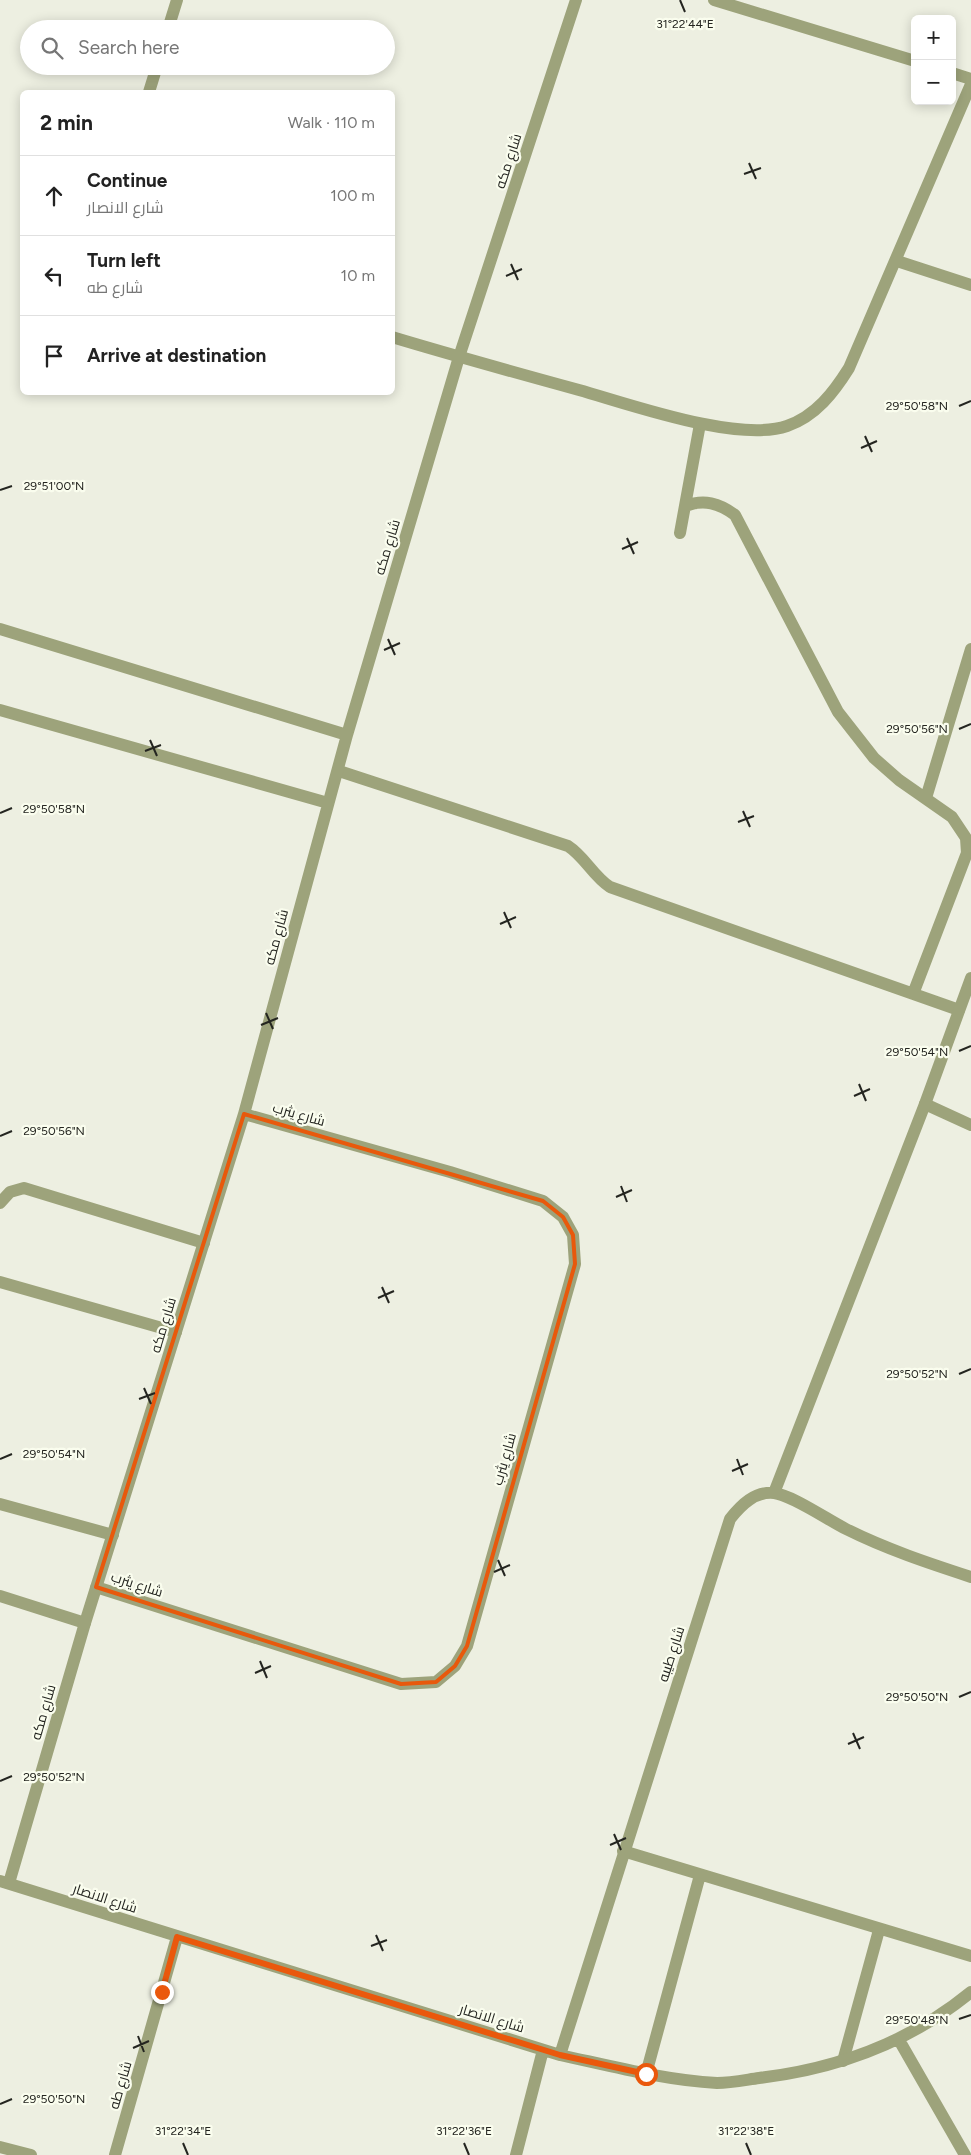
<!DOCTYPE html>
<meta charset="utf-8">
<style>
:root{--surface:#fff;--page:#f2f2f2;--text:#222;--muted:#767676;--line:#e0e0e0}
body{margin:0;font-family:Figtree,Cairo,sans-serif;background:var(--page);color:var(--text)}
.controls{position:absolute;right:15px;top:15px;display:grid;overflow:hidden;border-radius:8px;box-shadow:0 2px 12px #0003}
.controls button{width:45px;height:45px;display:grid;place-items:center;padding:0;border:0;border-bottom:1px solid var(--line);background:var(--surface);color:var(--text);font:25px sans-serif}
.stop{position:absolute;width:15px;height:15px;margin:-11px;border:4px solid #ea580c;border-radius:50%;background:#fff}
.stop.end{background:#ea580c;border-color:#fff;box-shadow:0 1px 5px #0008}
.list{margin:0;padding:0;list-style:none}
h2{display:flex;justify-content:space-between;align-items:center;height:65px;margin:0;padding:0 20px;font-size:21px}
h2 small{font-size:16px;font-weight:400;color:var(--muted)}
.list li{display:grid;grid-template-columns:32px 1fr auto;gap:15px;align-items:center;box-sizing:border-box;height:80px;padding:0 20px;border-top:1px solid var(--line)}
.list b{display:block;font-size:19px;white-space:nowrap}
.list p{margin:0;font-size:16px;white-space:nowrap;color:var(--muted)}
.list em{font-size:16px;font-style:normal;color:var(--muted)}
.icon{flex:none;width:28px;height:28px;fill:none;stroke:currentColor;stroke-width:2;stroke-linecap:round;stroke-linejoin:round}
.map{position:relative;flex:none;width:971px;height:2155px;overflow:hidden}
.search{position:absolute;background:var(--surface);box-shadow:0 2px 12px #0003;left:20px;top:20px;width:375px;height:55px;display:flex;align-items:center;gap:12px;box-sizing:border-box;padding:0 18px;border-radius:28px;color:var(--muted);font-size:19px}
.panel{position:absolute;background:var(--surface);box-shadow:0 2px 12px #0003;left:20px;top:90px;width:375px;height:305px;border-radius:8px}
.map>svg:first-child{display:block}
.lines{fill:none;stroke-linecap:round;stroke-linejoin:round}
.service{stroke:#9da37b;stroke-width:12}
.minor{stroke:#9da37b;stroke-width:12}
.route{stroke:#ea580c;stroke-width:6}
.marked{fill:none;stroke:#e8590c;stroke-width:4;stroke-linejoin:round}
.ticks{fill:none;stroke:#242520;stroke-width:2}
.labels{text-anchor:middle;stroke-width:4.5;stroke-linejoin:round;paint-order:stroke}
.street-label{font-size:14px;fill:#242520;stroke:#fafdee}
.ticks-label{font-size:12px;text-anchor:middle;fill:#242520;stroke:#fafdee;stroke-width:4.5;stroke-linejoin:round;paint-order:stroke}
</style>
<div class="map">
<svg width="971" height="2155" viewBox="0 0 971 2155">
<rect width="100%" height="100%" fill="#edefe1"/>
<g class="lines">
<!-- service -->
<path class="service" d="M897,261L971,285
M685,506C704,499 719,503 735,515L838,712L874,758L899,780L952,817L966,838L967,853L913,994
M680,533L700,424
M339,771L568,846C585,857 593,876 610,887L959,1010
M926,798L971,649
M925,1104L971,1125
M0,1203L10,1192L24,1188L204,1243
M0,1282L176,1332
M0,1504L113,1535
M0,1596L85,1623
M623,1851L971,1956
M843,2061L879,1930
M646,2074L700,1875"/>
<!-- minor -->
<path class="minor" d="M714,0L915,61
M168,29L177,0
M952,73L971,79
M149,92L157,66
M392,337C455,356 517,373 579,390C629,404 738,443 787,426C816,416 834,392 849,368L971,84
M0,629L347,735
M0,710L328,803
M774,1493L925,1104L971,978
M96,1587L401,1684L436,1682L455,1666L467,1646L575,1264L573,1235L563,1217L543,1201L450,1172L244,1114
M0,1881L560,2055C611,2066 664,2080 717,2083C731,2083 745,2080 759,2078C836,2069 910,2042 971,1992
M9,1883L85,1623L244,1114L347,735L459,357L576,0
M899,2040L965,2155
M560,2055L730,1519C741,1505 755,1491 774,1493C792,1495 828,1520 846,1529C886,1549 928,1563 971,1577
M0,2147L31,2155
M115,2155L177,1937
M516,2155L543,2050"/>
</g>
<g class="lines">
<!-- route -->
<path class="route" d="M162,1992L177,1937L560,2055L646,2074"/>
</g>
<!-- marked area -->
<path class="marked" d="M244,1114L543,1201L563,1217L573,1235L575,1264L467,1646L455,1666L436,1682L401,1684L96,1587Z"/>
<!-- ticks -->
<path class="ticks" d="M680,0L685,12M749,163L756,179M744,174L761,168M511,264L518,280M506,276L522,269M959,406L971,401M865,436L872,452M861,448L877,441M0,490L12,486M627,538L634,554M622,549L638,542M388,639L395,655M384,650L400,643M959,729L971,724M150,740L157,756M145,751L161,745M743,811L750,827M0,813L12,808M738,822L754,816M504,912L511,928M500,924L516,917M266,1013L273,1029M261,1025L278,1018M959,1051L971,1046M859,1084L866,1101M854,1096L870,1089M0,1136L12,1131M621,1186L627,1202M616,1197L632,1190M382,1287L389,1303M378,1298L394,1291M959,1374L971,1369M144,1388L151,1404M139,1399L155,1393M0,1459L12,1454M737,1459L743,1475M732,1471L748,1464M498,1560L505,1576M494,1572L510,1565M260,1661L267,1678M255,1673L271,1666M959,1697L971,1692M853,1733L860,1749M848,1744L864,1737M0,1781L12,1776M614,1834L621,1850M610,1845L626,1838M376,1935L383,1951M371,1946L387,1940M959,2019L971,2015M138,2036L144,2052M133,2048L149,2041M0,2104L12,2099M183,2143L188,2155M464,2143L469,2155M746,2143L751,2155"/>
<g class="labels">
<!-- street labels -->
<g class="street-label">
<text transform="translate(508 161) rotate(-72)" y="5">شارع مكه</text>
<text transform="translate(387 547) rotate(-73)" y="5">شارع مكه</text>
<text transform="translate(276 937) rotate(-75)" y="5">شارع مكه</text>
<text transform="translate(299 1114) rotate(16)" y="5">شارع يثرب</text>
<text transform="translate(163 1325) rotate(-73)" y="5">شارع مكه</text>
<text transform="translate(504 1459) rotate(-74)" y="5">شارع يثرب</text>
<text transform="translate(137 1584) rotate(18)" y="5">شارع يثرب</text>
<text transform="translate(671 1654) rotate(-72)" y="5">شارع طيبه</text>
<text transform="translate(43 1712) rotate(-74)" y="5">شارع مكه</text>
<text transform="translate(105 1898) rotate(18)" y="5">شارع الانصار</text>
<text transform="translate(492 2018) rotate(17)" y="5">شارع الانصار</text>
<text transform="translate(120 2085) rotate(-74)" y="5">شارع طه</text>
</g>
</g>
<g class="ticks-label">
<text x="685" y="28">31°22'44"E</text>
<text x="917" y="410">29°50'58"N</text>
<text x="54" y="490">29°51'00"N</text>
<text x="917" y="733">29°50'56"N</text>
<text x="54" y="813">29°50'58"N</text>
<text x="917" y="1056">29°50'54"N</text>
<text x="54" y="1135">29°50'56"N</text>
<text x="917" y="1378">29°50'52"N</text>
<text x="54" y="1458">29°50'54"N</text>
<text x="917" y="1701">29°50'50"N</text>
<text x="54" y="1781">29°50'52"N</text>
<text x="917" y="2024">29°50'48"N</text>
<text x="54" y="2103">29°50'50"N</text>
<text x="183" y="2135">31°22'34"E</text>
<text x="464" y="2135">31°22'36"E</text>
<text x="746" y="2135">31°22'38"E</text>
</g>
</svg>
<div class="controls">
<button>+</button>
<button>−</button>
</div>
<div class="stop" style="left:646px;top:2074px"></div>
<div class="stop end" style="left:162px;top:1992px"></div>
<div class="search"><svg class="icon" aria-label="search" viewBox="0 0 24 24"><circle cx="10" cy="10" r="6"/><path d="M15 15l6 6"/></svg>Search here</div>
<section class="panel">
<h2>2 min<small>Walk · 110 m</small></h2>
<ul class="list">
<li><svg class="icon" aria-label="ahead" viewBox="0 0 24 24"><path d="M12 20V5M6 11l6-6 6 6"/></svg><div><b>Continue</b><p>شارع الانصار</p></div><em>100 m</em></li>
<li><svg class="icon" aria-label="left" viewBox="0 0 24 24"><path d="M17 20v-9H6M10 6l-5 5 5 5"/></svg><div><b>Turn left</b><p>شارع طه</p></div><em>10 m</em></li>
<li><svg class="icon" aria-label="arrive" viewBox="0 0 24 24"><path d="M6 21V4h12l-3 4 3 4H6"/></svg><div><b>Arrive at destination</b></div></li>
</ul>
</section>
</div>
